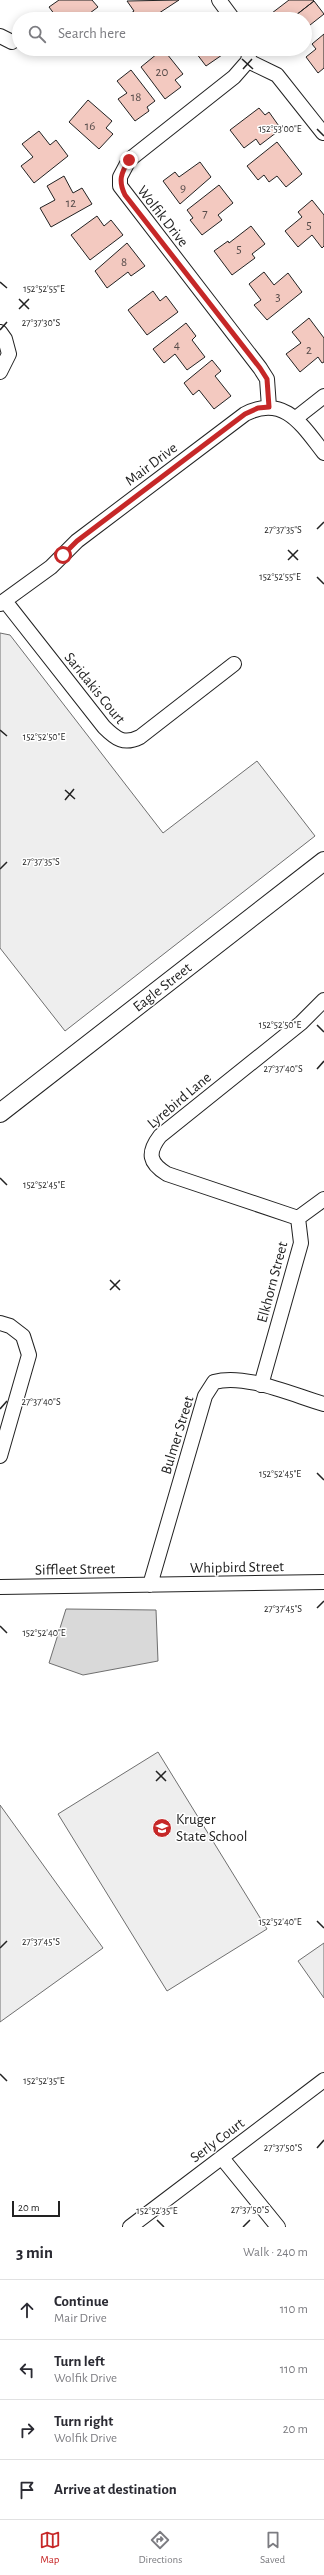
<!DOCTYPE html>
<meta charset="utf-8">
<style>
:root{--surface:#fff;--page:#f2f2f3;--text:#2b2b33;--muted:#7c7c81;--line:#e1e1e2;--accent:#c62828}
body{margin:0;font-family:"Alegreya Sans",sans-serif;background:var(--page);color:var(--text)}
.scale{position:absolute;left:12px;bottom:10px;width:48px;box-sizing:border-box;padding-left:4px;border:2px solid #222;border-top:0;font-size:11px;line-height:14px;white-space:nowrap;color:#222;-webkit-text-stroke:3px #fff;paint-order:stroke}
.stop{position:absolute;width:12px;height:12px;margin:-9px;border:3px solid #c62828;border-radius:50%;background:#fff}
.stop.end{background:#c62828;border-color:#fff;box-shadow:0 1px 4px #0008}
.list{margin:0;padding:0;list-style:none}
h2{display:flex;justify-content:space-between;align-items:center;height:52px;margin:0;padding:0 16px;font-size:17px}
h2 small{font-size:13px;font-weight:400;color:var(--muted)}
.list li{display:grid;grid-template-columns:26px 1fr auto;gap:12px;align-items:center;box-sizing:border-box;height:60px;padding:0 16px;border-top:1px solid var(--line)}
.list b{display:block;font-size:15px;white-space:nowrap}
.list p{margin:0;font-size:13px;white-space:nowrap;color:var(--muted)}
.list em{font-size:13px;font-style:normal;color:var(--muted)}
.icon{flex:none;width:22px;height:22px;fill:none;stroke:currentColor;stroke-width:2;stroke-linecap:round;stroke-linejoin:round}
.map{position:relative;flex:none;width:324px;height:2227px;overflow:hidden}
.search{position:absolute;background:var(--surface);box-shadow:0 2px 10px #0003;left:12px;right:12px;top:12px;height:44px;display:flex;align-items:center;gap:10px;box-sizing:border-box;padding:0 14px;border-radius:22px;color:var(--muted);font-size:15px}
.sheet{height:292px;background:var(--surface)}
nav{display:flex;justify-content:space-around;align-items:center;box-sizing:border-box;height:56px;border-top:1px solid var(--line);background:var(--surface);font-size:11px;color:var(--muted)}
nav a{display:grid;justify-items:center;gap:2px}
nav .on{color:var(--accent)}
.map>svg:first-child{display:block}
.green{fill:#eee;stroke:#6f6f6f}
.water{fill:#d9d9d9;stroke:#6f6f6f}
.building{fill:#f3c9c0;stroke:#222}
.lines{fill:none;stroke-linecap:round;stroke-linejoin:round}
.minor-casing{stroke:#222;stroke-width:16}
.tertiary-casing{stroke:#222;stroke-width:20}
.minor{stroke:#fff;stroke-width:14}
.tertiary{stroke:#fff;stroke-width:18}
.route{stroke:#c62828;stroke-width:5}
.ticks{fill:none;stroke:#222;stroke-width:1.5}
.labels{text-anchor:middle;stroke-width:3;stroke-linejoin:round;paint-order:stroke}
.number-label{font-size:13px;fill:#564c4a}
.street-label{font-size:15px;fill:#222;stroke:#fff}
.poi-label{font-size:15px;fill:#222;stroke:#fff;text-anchor:start}
.ticks-label{font-size:10px;text-anchor:middle;fill:#222;stroke:#fff;stroke-width:3;stroke-linejoin:round;paint-order:stroke}
</style>
<div class="map">
<svg width="324" height="2227" viewBox="0 0 324 2227">
<rect width="100%" height="100%" fill="#fff"/>
<!-- green -->
<path class="green" d="M0,633L10,635L163,833L257,761L315,836L65,1031L0,948Z
M158,1752L267,1929L167,1991L58,1814Z
M0,1805L103,1948L0,2022Z
M324,1943V1998L298,1961Z"/>
<!-- water -->
<path class="water" d="M66,1609L156,1610L158,1661L83,1675L49,1663Z"/>
<!-- building -->
<path class="building" d="M59,0H92L98,7L82,19H58L49,7Z
M179,0L150,19H134L130,14L134,11L127,1Z
M289,0H313L314,1L291,19H277L272,13Z
M314,1L324,14L305,29V19H291Z
M324,34V68L318,73L306,57L316,49L312,44Z
M163,49L183,74L175,80L181,87L165,99L141,67Z
M193,49H218L222,55L206,66Z
M131,70L155,101L147,107L149,111L135,121L118,99L127,93L117,81Z
M88,100L112,121L106,128L113,134L99,149L69,122Z
M259,108L265,115L269,112L281,129L260,145L256,139L244,148L230,130Z
M39,131L50,145L56,140L68,156L34,183L21,166L33,157L22,144Z
M277,142L302,174L286,187L277,176L269,182L264,175L258,180L247,166Z
M200,162L211,177L180,204L163,181L175,172L179,177Z
M64,176L73,193L82,188L92,204L51,227L40,208L55,200L47,186Z
M219,185L233,203L218,215L222,220L202,235L190,220L193,218L187,210Z
M312,200L324,215V246L322,248L312,235L298,247L285,231L302,217L298,212Z
M97,216L104,226L111,220L123,235L90,260L71,235Z
M251,226L265,244L252,254L255,258L232,275L214,251L228,241L229,243Z
M127,243L145,266L131,276L128,272L107,288L95,271Z
M264,272L274,285L288,273L302,292L267,320L254,305L261,300L249,284Z
M153,291L160,301L166,296L178,312L147,335L128,310Z
M309,318L324,338V362L322,363L318,357L300,372L286,354L301,343L292,332Z
M186,323L196,336L192,340L205,357L187,370L175,354L164,363L153,349Z
M212,360L221,371L215,376L231,396L214,409L199,390L193,395L184,383Z"/>
<g class="lines">
<!-- minor casing -->
<g class="minor-casing">
<path id="minor" d="M219,0L233,19
M0,36L12,42
M250,49L248,61L234,77L129,160L120,177V186L260,368L267,379L269,407
M248,61L277,75L323,133
M0,332L5,339L9,354L0,372
M296,418L324,396
M5,601L104,727C116,739 124,745 140,737L234,664
M0,604L51,567L77,541L245,414C284,394 302,425 324,453
M298,1218L167,1174C149,1163 147,1153 160,1136L301,1023L324,1000
M0,1323L10,1326L23,1336L29,1355L0,1456
M261,1385L301,1243L298,1218L324,1199
M150,1585L205,1396L214,1382C245,1373 293,1395 324,1404
M0,1587L324,1582
M222,2158L278,2227
M130,2227L324,2080"/>
</g>
<!-- tertiary casing -->
<g class="tertiary-casing">
<path id="tertiary" d="M0,1113L324,861"/>
</g>
<!-- minor -->
<use href="#minor" class="minor"/>
<!-- tertiary -->
<use href="#tertiary" class="tertiary"/>
</g>
<g class="lines">
<!-- route -->
<path class="route" d="M63,555L77,541L245,414L258,408L269,407L267,379L260,368L125,195C118,181 121,173 129,160"/>
</g>
<!-- ticks -->
<path class="ticks" d="M242,59L253,69M243,69L252,59M317,129L324,136M0,282L7,288M19,299L29,309M19,309L29,299M0,330L7,322M317,529L324,522M288,550L298,560M288,560L298,550M317,577L324,584M0,730L7,736M65,790L75,799M65,800L74,789M0,869L7,862M317,1025L324,1032M317,1069L324,1061M0,1178L7,1185M110,1280L120,1290M110,1290L120,1280M0,1409L7,1401M317,1473L324,1480M317,1608L324,1601M0,1626L7,1633M156,1771L166,1781M156,1781L166,1771M317,1921L324,1928M0,1948L7,1941M0,2074L7,2081M317,2148L324,2140M157,2220L164,2227M243,2227L250,2220"/>
<!-- icons -->
<defs>
<g id="school-disc" transform="scale(1)"><circle r="9.5" fill="#c62828" stroke="#fff"/><path d="M0-5L7-2L0 1L-7-2ZM-4 1L0 2.5L4 1V4Q0 6-4 4Z" fill="#fff"/></g>
</defs>
<g fill-rule="evenodd">
<use href="#school-disc" x="162" y="1828"/>
</g>
<g class="labels">
<!-- number labels -->
<g class="number-label">
<text x="162" y="76">20</text>
<text x="136" y="101">18</text>
<text x="90" y="130">16</text>
<text x="183" y="192">9</text>
<text x="71" y="207">12</text>
<text x="205" y="217">7</text>
<text x="309" y="229">5</text>
<text x="239" y="253">5</text>
<text x="124" y="266">8</text>
<text x="278" y="301">3</text>
<text x="177" y="349">4</text>
<text x="309" y="354">2</text>
</g>
<!-- street labels -->
<g class="street-label">
<text transform="translate(163 216) rotate(52)" y="5">Wolfik Drive</text>
<text transform="translate(151 464) rotate(-37)" y="5">Mair Drive</text>
<text transform="translate(95 688) rotate(51)" y="5">Saridakis Court</text>
<text transform="translate(162 987) rotate(-38)" y="5">Eagle Street</text>
<text transform="translate(179 1100) rotate(-40)" y="5">Lyrebird Lane</text>
<text transform="translate(272 1282) rotate(-75)" y="5">Elkhorn Street</text>
<text transform="translate(177 1435) rotate(-73)" y="5">Bulmer Street</text>
<text transform="translate(237 1567) rotate(-1)" y="5">Whipbird Street</text>
<text transform="translate(75 1569) rotate(-1)" y="5">Siffleet Street</text>
<text transform="translate(217 2140) rotate(-37)" y="5">Serly Court</text>
</g>
<!-- poi labels -->
<g class="poi-label">
<text x="176" y="1824">Kruger<tspan x="176" dy="17">State School</tspan></text>
</g>
</g>
<g class="ticks-label">
<text x="280" y="132">152°53'00"E</text>
<text x="44" y="292">152°52'55"E</text>
<text x="41" y="326">27°37'30"S</text>
<text x="283" y="533">27°37'35"S</text>
<text x="280" y="580">152°52'55"E</text>
<text x="44" y="740">152°52'50"E</text>
<text x="41" y="865">27°37'35"S</text>
<text x="280" y="1028">152°52'50"E</text>
<text x="283" y="1072">27°37'40"S</text>
<text x="44" y="1188">152°52'45"E</text>
<text x="41" y="1405">27°37'40"S</text>
<text x="280" y="1477">152°52'45"E</text>
<text x="283" y="1612">27°37'45"S</text>
<text x="44" y="1636">152°52'40"E</text>
<text x="280" y="1925">152°52'40"E</text>
<text x="41" y="1945">27°37'45"S</text>
<text x="44" y="2084">152°52'35"E</text>
<text x="283" y="2151">27°37'50"S</text>
<text x="250" y="2213">27°37'50"S</text>
<text x="157" y="2214">152°52'35"E</text>
</g>
</svg>
<div class="scale">20 m</div>
<div class="stop" style="left:63px;top:555px"></div>
<div class="stop end" style="left:129px;top:160px"></div>
<div class="search"><svg class="icon" aria-label="search" viewBox="0 0 24 24"><circle cx="10" cy="10" r="6"/><path d="M15 15l6 6"/></svg>Search here</div>
</div>
<section class="sheet">
<h2>3 min<small>Walk · 240 m</small></h2>
<ul class="list">
<li><svg class="icon" aria-label="ahead" viewBox="0 0 24 24"><path d="M12 20V5M6 11l6-6 6 6"/></svg><div><b>Continue</b><p>Mair Drive</p></div><em>110 m</em></li>
<li><svg class="icon" aria-label="left" viewBox="0 0 24 24"><path d="M17 20v-9H6M10 6l-5 5 5 5"/></svg><div><b>Turn left</b><p>Wolfik Drive</p></div><em>110 m</em></li>
<li><svg class="icon" aria-label="right" viewBox="0 0 24 24"><path d="M7 20v-9h11M14 6l5 5-5 5"/></svg><div><b>Turn right</b><p>Wolfik Drive</p></div><em>20 m</em></li>
<li><svg class="icon" aria-label="arrive" viewBox="0 0 24 24"><path d="M6 21V4h12l-3 4 3 4H6"/></svg><div><b>Arrive at destination</b></div></li>
</ul>
</section>
<nav>
<a class="on"><svg class="icon" aria-label="map" viewBox="0 0 24 24"><path d="M3 6l6-2 6 2 6-2v14l-6 2-6-2-6 2zM9 4v14M15 6v14"/></svg>Map</a>
<a><svg class="icon" aria-label="directions" viewBox="0 0 24 24"><path d="M12 3l9 9-9 9-9-9zM9 14v-3h6M13 9l2 2-2 2"/></svg>Directions</a>
<a><svg class="icon" aria-label="saved" viewBox="0 0 24 24"><path d="M7 4h10v16l-5-4-5 4z"/></svg>Saved</a>
</nav>
